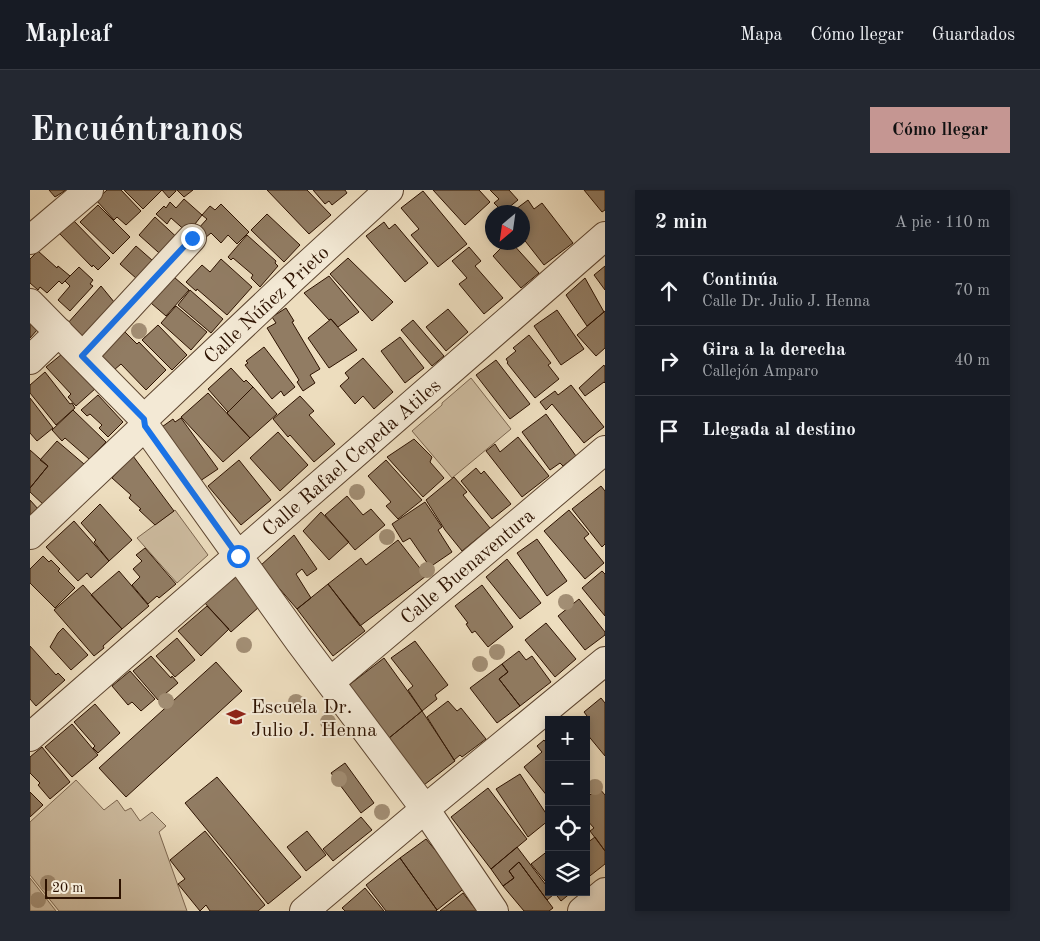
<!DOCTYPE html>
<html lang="es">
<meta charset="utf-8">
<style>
:root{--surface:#171b24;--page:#242831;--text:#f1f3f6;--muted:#9ea1a6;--line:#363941;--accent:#c59692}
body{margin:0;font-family:"Old Standard TT",serif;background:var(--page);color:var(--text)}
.controls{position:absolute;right:15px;bottom:15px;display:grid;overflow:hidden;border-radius:0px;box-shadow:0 2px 8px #0003}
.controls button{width:45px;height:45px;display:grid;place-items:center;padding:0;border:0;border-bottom:1px solid var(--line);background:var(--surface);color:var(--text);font:25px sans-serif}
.compass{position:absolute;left:455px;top:15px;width:45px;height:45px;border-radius:50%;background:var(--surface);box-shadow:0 2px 8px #0003;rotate:209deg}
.scale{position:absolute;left:15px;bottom:12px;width:76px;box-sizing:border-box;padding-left:5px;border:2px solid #2d1200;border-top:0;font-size:14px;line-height:18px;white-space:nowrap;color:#2d1200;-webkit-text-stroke:4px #f3e9d5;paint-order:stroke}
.stop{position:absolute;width:15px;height:15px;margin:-11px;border:4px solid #1a73e8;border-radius:50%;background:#fff}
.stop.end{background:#1a73e8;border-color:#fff;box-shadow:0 1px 5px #0008}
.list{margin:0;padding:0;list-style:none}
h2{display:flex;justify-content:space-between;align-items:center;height:65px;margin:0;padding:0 20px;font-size:21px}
h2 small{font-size:16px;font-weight:400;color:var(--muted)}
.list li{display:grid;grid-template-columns:32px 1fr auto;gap:15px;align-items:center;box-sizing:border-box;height:70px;padding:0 20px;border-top:1px solid var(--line)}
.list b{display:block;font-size:19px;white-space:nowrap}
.list p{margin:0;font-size:16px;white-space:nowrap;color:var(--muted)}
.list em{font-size:16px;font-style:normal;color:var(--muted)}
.icon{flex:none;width:28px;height:28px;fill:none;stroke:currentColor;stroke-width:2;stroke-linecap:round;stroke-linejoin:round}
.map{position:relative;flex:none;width:575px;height:721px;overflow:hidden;border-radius:0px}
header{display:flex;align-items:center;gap:30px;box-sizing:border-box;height:70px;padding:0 25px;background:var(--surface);border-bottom:1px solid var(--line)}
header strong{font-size:24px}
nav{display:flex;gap:28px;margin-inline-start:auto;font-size:18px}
.intro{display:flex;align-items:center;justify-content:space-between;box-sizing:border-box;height:120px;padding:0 30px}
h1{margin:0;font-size:35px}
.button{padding:12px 22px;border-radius:0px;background:var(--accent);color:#111;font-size:18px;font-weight:700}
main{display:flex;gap:30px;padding:0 30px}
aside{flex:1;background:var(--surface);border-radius:0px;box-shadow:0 2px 8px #0003}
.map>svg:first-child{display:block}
.green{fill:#ccba9e;stroke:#7c664f}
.building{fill:#917c63;stroke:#2d1200}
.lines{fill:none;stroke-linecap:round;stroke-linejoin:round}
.minor-casing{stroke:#5d4530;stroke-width:30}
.minor{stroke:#f3e9d5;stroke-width:28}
.tree{fill:#a28e74}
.route{stroke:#1a73e8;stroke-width:6}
.labels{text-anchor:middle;stroke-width:4;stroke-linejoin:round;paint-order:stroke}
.street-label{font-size:20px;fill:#2d1200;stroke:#f3e9d5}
.poi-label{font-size:20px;fill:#2d1200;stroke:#f3e9d5;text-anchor:start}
</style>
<header>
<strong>Mapleaf</strong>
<nav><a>Mapa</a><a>Cómo llegar</a><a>Guardados</a></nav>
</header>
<div class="intro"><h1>Encuéntranos</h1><a class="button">Cómo llegar</a></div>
<main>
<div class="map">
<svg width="575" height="721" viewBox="0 0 575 721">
<rect width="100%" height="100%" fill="#edddbe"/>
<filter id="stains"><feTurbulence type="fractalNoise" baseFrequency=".004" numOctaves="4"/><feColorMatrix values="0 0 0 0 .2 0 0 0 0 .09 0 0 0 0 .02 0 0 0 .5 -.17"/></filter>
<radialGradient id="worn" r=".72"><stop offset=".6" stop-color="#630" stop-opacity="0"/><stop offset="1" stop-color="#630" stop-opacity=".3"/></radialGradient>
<!-- green -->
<path class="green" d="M441,188L481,239L422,288L382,241L412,215V213Z
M145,320L178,365L147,393L107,348Z
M46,590L74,620L87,610L95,621L101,618L110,631L122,622L136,636L129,642L157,721H29L0,685V632Z
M0,688L26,721H0Z"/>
<!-- building -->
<path class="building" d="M19,0H36L25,7Z
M77,0H91L111,21L96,35L87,27L84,30L66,10Z
M94,0H146V1L139,8L132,0L113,19Z
M147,0H163L154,7Z
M237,0H277L301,25L279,44Z
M283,0H315L317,3L302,15L299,11L295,14Z
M403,0H449L460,12L435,35Z
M460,0H479L488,10L473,22L464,13L469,9Z
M554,0H575V20L572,22Z
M393,1L437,54L408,77L381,45L389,39L371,18Z
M154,9L172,25L158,43L141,28L137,34L126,24L134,16L136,18L140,12L146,18Z
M498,10L504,19L512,13L543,53L514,75L492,47V22H482Z
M191,14L219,42L207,54L198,45L191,53L181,43L175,48L167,40L177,29L172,25L180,16L185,20Z
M68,15L100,47L83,64L50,32Z
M237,24L270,55L254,72L221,40Z
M125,27L153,53L137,70L109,45Z
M42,29L80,68L68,80L63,75L62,77L28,42Z
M354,32L359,39L365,34L398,73L375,92L336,46Z
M217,45L246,71L245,73L248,76L230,97L221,88L223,85L203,68L201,70L198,67Z
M477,52H481L509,83L491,98L463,66Z
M106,56L131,78L115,96L90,74Z
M439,57L451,71L445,76L473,108L454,124L429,94L437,88L422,71Z
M8,61L27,78L28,76L40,86L32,94L29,91L17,103L10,97L8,100L0,93V69Z
M318,68L363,112L342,131L300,84Z
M191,69L222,97L197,125L167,99L166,101L156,92L172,75L180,82Z
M575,76V100L564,85Z
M49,77L63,90L60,94L63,96L40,121L28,110L40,96L35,91Z
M137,81L159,100L136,126L114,107Z
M299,86L329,122L308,137L301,129L299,130L274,103Z
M555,88L574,122L557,136L536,105Z
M71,96L89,118L60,153L37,134Z
M160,100L193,129L181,143L148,115Z
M146,116L177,142L161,160L131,133Z
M256,118L264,131L262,132L290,179L280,185L285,193L273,201L267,192L269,190L237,138L246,133L242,127Z
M418,119L438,142L416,161L396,137Z
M527,120L554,159L531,175L504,136Z
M575,121V158L566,166L547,145Z
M301,129L327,160L299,178L278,148Z
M383,130L414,166L402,176L371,140Z
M0,133L7,140L0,148Z
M88,135L107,154L109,152L136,180L116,200L91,174L84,180L63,159Z
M128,135L157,165L142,180L112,150Z
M499,145L521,173L518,175L529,189L505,208L477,173L478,172L476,169L486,161L483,158Z
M370,147L394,178L375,193L351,161Z
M234,157L265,197L254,206L251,201L242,209L215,175L218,173L216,171Z
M32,164L66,198L46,216L38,207L41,204L16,177Z
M333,168L363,202L344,219L333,206L325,214L310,196L319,188L315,183Z
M466,170L500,214L480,229L446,185Z
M574,175L575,177V193L574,192L555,206L549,198Z
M201,178L214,192L216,190L223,197L198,222L178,199Z
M15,182L40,214L42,213L45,218L26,235L0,203V195Z
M541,195L574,237L554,253L522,214L516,220L510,212L525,201L528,205Z
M223,197L247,224L220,248L197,223Z
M178,203L220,248L193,272L151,227Z
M68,205L93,232L78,247L69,238L72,235L60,224L57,226L51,220Z
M270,206L284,221L279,225L305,254L284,272L260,245L258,247L243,229Z
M0,208L23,238L7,251L0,243Z
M43,220L76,252L59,269L35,248L32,251L22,240Z
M516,224L546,266L533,276L530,273L520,280L492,242Z
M151,228L188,279L167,293L129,239L143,229L145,232Z
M248,242L278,275L250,301L220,268Z
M488,247L519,286L492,307L456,261L465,254L470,262Z
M384,249L402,267L400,272L414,288L393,307L357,267Z
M27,251L54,274L24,310L15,316L0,302V298L18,276L10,270Z
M0,260L18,276L0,298Z
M103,266L144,321L125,335L109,320L111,319L99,308L101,305L82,288Z
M209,270L241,310L211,335L178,296Z
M356,270L392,310L368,329L356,316L361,312L338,286Z
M446,278L451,284L454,281L481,314L462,329L431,291Z
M424,287L437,302L433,305L460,338L432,361L415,340L396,310Z
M571,296L575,301V354L572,357L542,319Z
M317,306L333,325L341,319L355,335L325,360L295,325Z
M0,310L9,320L0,327Z
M395,312L412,337L408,340L422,362L400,377L380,348L373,352L362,334Z
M70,314L102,350L79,371L64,352L66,350L51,333Z
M539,320L559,344L554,348L574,373L555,389L514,341Z
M291,322L319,352L299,370L273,341Z
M44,331L79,371L61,388L57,383L48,391L16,357Z
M264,345L287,379L277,386L272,379L266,384L281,408L267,419L230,376Z
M507,349L537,391L517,406L487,363Z
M368,350L396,386L330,436L298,394L331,368L336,375Z
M115,358L146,394L129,408L127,406L118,414L102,395L110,387L103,379L112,371L106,365Z
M13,366L19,372L21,370L30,379L28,381L45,398L25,418L0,393V379Z
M477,369L511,413L490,429L456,387Z
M89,381L119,416L92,439L61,405Z
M572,381L575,384V426L552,398Z
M206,387L229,417L201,442L174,412Z
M298,394L335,441L303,466L267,419Z
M53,395L92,439L73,456L74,458L64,466L24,420Z
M452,395L483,437L458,457L445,441L442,443L436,434L438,433L425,416Z
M549,409L575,442V445L555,460L528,426Z
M177,416L199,439L171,466L148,441Z
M516,433L546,469L525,487L495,450Z
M33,438L58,465L41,480L20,457L28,443Z
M147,448L165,470L145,487L126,466Z
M385,451L418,495L405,505L407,509L392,521L378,500L383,496L361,468Z
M0,456L26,485L28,483L35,490L6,516L0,509Z
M489,461L496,470L502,466L521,492L490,516L469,489L478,482L472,474Z
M121,466L141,488L142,486L148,493L128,510L103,481Z
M354,468L392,521L359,548L319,495Z
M186,472L212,501L96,607L69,578Z
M472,474L478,482L469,489L490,516L467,533L440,498Z
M100,481L125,509L111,521L102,512L98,515L82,496Z
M571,508L575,513V566L556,543V530H553L557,526L554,522Z
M418,511L427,521L431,518L456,549L432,567L430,565L424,570L397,527Z
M65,514L90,543L68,563L63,558L65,556L44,532Z
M392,521L425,571L394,595L359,548Z
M42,534L68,565L42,587L15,557Z
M514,550L519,556L518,607L494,577L512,562L507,556Z
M12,557L40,592L20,609L8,595L10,593L0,583V567Z
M315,573L344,613L331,623L301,583Z
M490,584L519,628V630L498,647L466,599Z
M187,587L271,687L238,714L155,613Z
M458,598L497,649L461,679L421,627Z
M569,598L575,605V661L560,641L564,638L556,629V608Z
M0,602L13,615L0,627Z
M331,627L342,640L303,671L293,659Z
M175,641L235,715L228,721H180L176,715L170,721L148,694L155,689L140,670Z
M277,641L296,665L276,681L257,657Z
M565,647L575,661V674L556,689V651L557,653Z
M396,649L436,697L407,720L370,668Z
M487,657L519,699V702H521L523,705L517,710L489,672L479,681L484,688L473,696L461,679Z
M519,660V696L501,674Z
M370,668L407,720L406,721H356L336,695Z
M489,672L523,718L519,721H494L473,696L484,688L479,681Z
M335,698L354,721H315L312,718Z
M524,702H542L531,711Z
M433,703L447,721H410Z"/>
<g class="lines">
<!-- minor casing -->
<g class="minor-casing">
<path id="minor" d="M0,50L59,0
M0,113L114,229L115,236L269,451L395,619L464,721
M53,166L162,48
M0,170L29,142
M114,229L264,87L359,0
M0,345L115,236
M300,492L575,260
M0,547L575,46
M274,721L395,619L575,471
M552,721L575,702"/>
</g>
<!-- minor -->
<use href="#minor" class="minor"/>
</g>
<!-- trees -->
<g class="tree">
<circle cx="109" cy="141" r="8"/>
<circle cx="327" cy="302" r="8"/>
<circle cx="357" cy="347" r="8"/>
<circle cx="397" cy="380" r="8"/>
<circle cx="536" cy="412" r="8"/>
<circle cx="214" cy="455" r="8"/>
<circle cx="467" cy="462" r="8"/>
<circle cx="450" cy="474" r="8"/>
<circle cx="136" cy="511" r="8"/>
<circle cx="266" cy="512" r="8"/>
<circle cx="298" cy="532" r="8"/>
<circle cx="309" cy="589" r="8"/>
<circle cx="565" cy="597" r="8"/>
<circle cx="352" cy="622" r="8"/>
<circle cx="18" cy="693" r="8"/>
<circle cx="8" cy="710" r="8"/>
</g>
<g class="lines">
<!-- route -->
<path class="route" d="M162,48L52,166L114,229L115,236L208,366"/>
</g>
<!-- icons -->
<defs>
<g id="school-bare" transform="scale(1.5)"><path d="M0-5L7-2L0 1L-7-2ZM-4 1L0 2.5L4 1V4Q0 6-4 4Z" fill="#8f2418" stroke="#f3e9d5" stroke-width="2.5" paint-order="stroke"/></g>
</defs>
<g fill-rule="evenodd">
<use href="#school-bare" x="206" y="527"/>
</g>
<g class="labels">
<!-- street labels -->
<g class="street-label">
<text transform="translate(236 114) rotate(-43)" y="7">Calle Núñez Prieto</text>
<text transform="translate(321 267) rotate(-41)" y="7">Calle Rafael Cepeda Atiles</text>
<text transform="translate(437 376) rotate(-40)" y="7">Calle Buenaventura</text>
</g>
<!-- poi labels -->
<g class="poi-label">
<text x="221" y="523">Escuela Dr.<tspan x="221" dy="23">Julio J. Henna</tspan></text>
</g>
</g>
<rect width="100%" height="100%" filter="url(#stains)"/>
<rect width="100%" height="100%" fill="url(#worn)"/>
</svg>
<div class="controls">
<button>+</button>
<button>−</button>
<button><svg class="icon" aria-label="locate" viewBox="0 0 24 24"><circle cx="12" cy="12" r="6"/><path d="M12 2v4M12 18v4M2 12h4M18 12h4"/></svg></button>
<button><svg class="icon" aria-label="layers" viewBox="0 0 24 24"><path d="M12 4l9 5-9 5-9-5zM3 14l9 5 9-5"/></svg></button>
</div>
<svg class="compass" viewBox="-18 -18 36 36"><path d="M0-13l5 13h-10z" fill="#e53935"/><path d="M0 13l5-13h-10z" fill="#9ea1a6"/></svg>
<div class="scale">20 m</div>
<div class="stop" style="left:208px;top:366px"></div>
<div class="stop end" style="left:162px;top:48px"></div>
</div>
<aside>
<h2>2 min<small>A pie · 110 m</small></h2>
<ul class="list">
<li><svg class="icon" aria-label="ahead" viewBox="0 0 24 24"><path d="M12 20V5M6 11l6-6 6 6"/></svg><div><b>Continúa</b><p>Calle Dr. Julio J. Henna</p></div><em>70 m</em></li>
<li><svg class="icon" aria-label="right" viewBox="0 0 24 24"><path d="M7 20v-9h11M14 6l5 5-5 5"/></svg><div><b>Gira a la derecha</b><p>Callejón Amparo</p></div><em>40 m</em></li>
<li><svg class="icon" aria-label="arrive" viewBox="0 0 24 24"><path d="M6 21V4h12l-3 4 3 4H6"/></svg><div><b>Llegada al destino</b></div></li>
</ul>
</aside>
</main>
